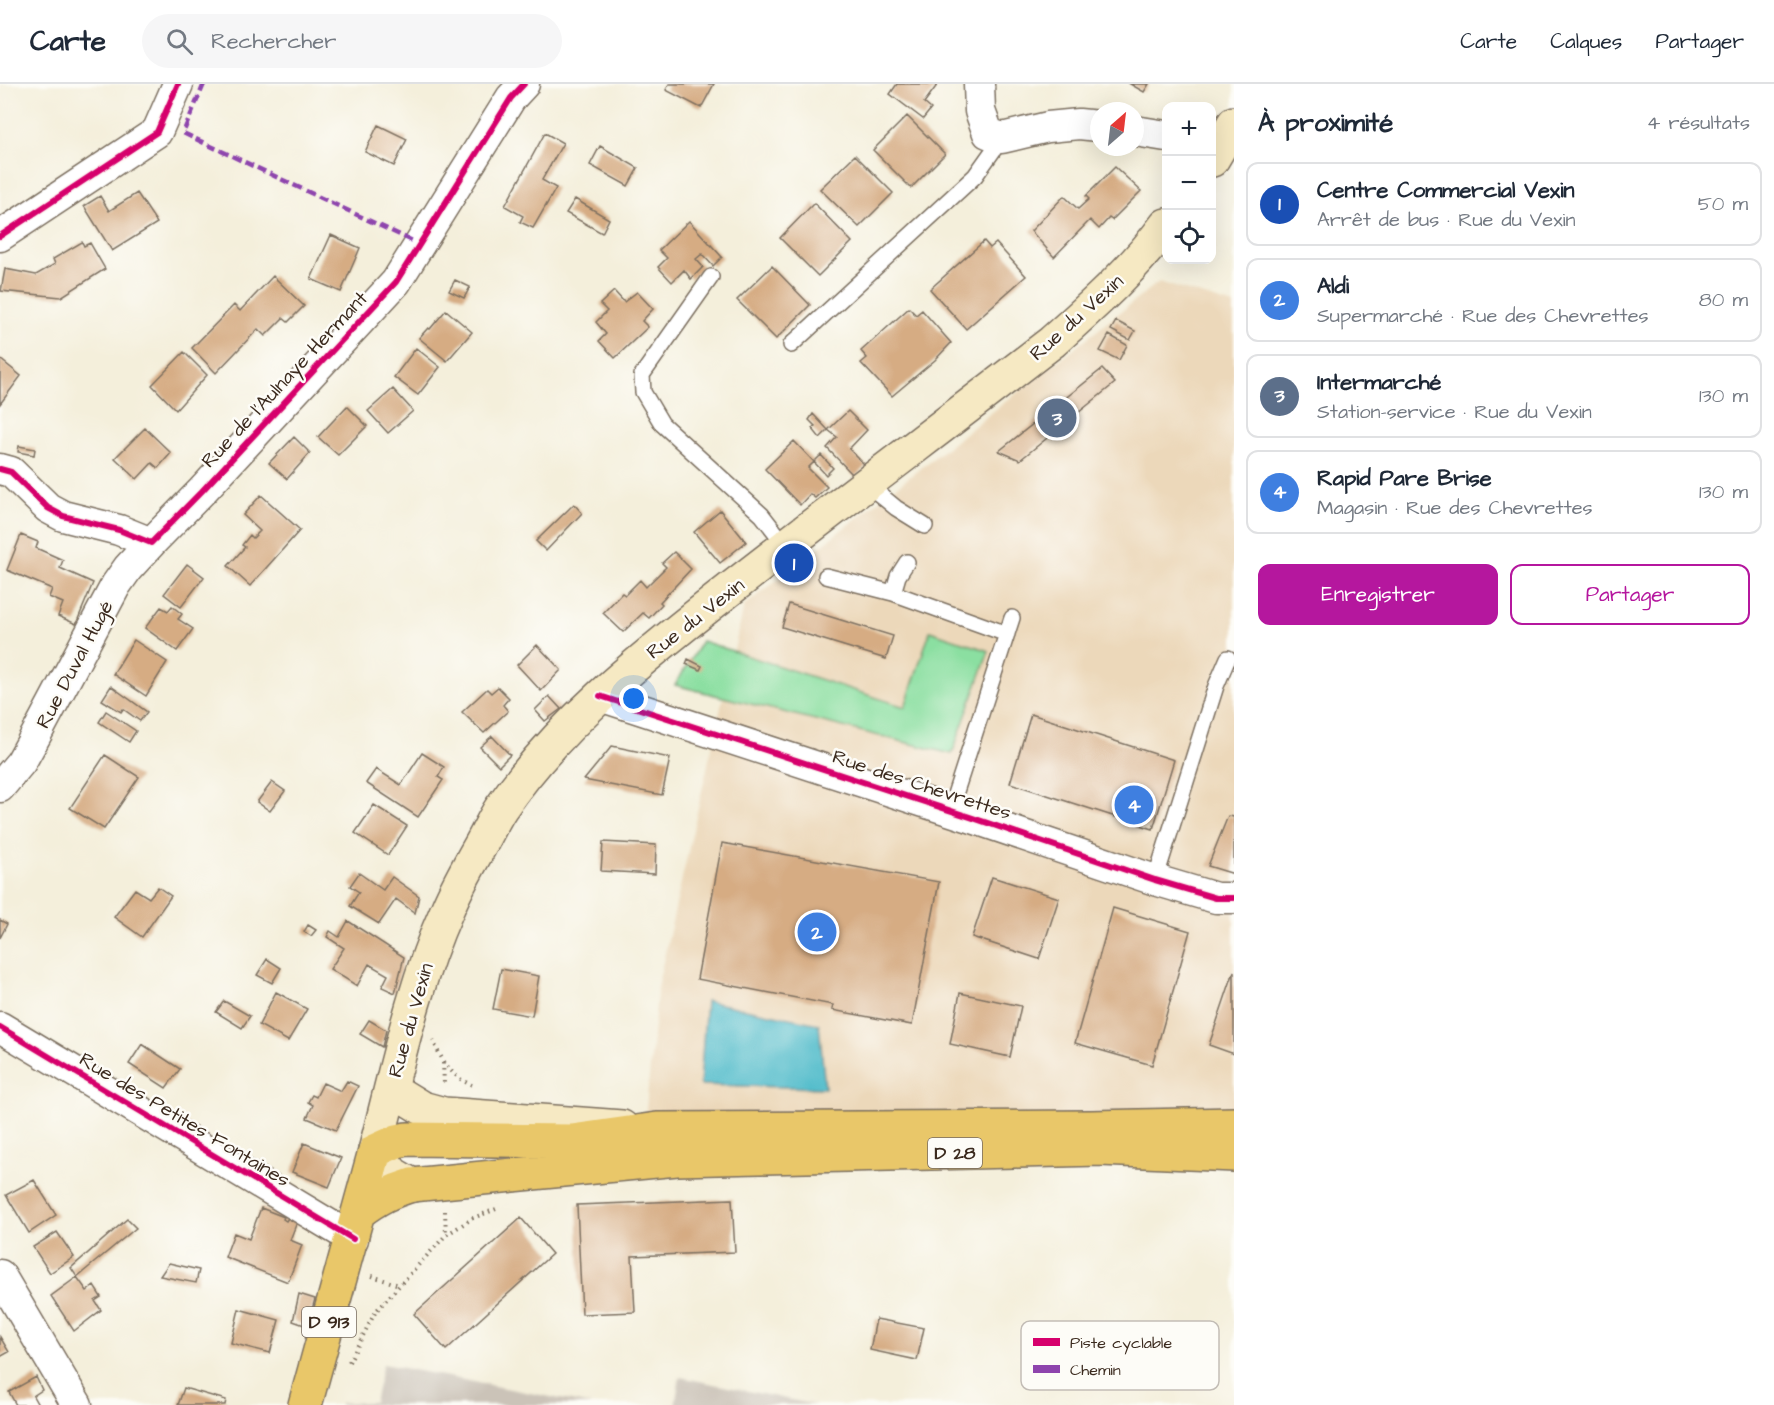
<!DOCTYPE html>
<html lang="fr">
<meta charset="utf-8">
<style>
:root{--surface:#fff;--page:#f6f6f7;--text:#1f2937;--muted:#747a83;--line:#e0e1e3;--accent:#b5179e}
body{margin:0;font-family:"Architects Daughter",sans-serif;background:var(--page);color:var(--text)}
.controls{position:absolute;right:18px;top:18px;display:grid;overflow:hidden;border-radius:12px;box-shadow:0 6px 24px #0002}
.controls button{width:54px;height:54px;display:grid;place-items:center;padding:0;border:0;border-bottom:2px solid var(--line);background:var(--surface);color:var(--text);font:30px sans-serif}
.compass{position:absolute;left:1090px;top:18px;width:54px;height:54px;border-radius:50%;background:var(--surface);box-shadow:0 6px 24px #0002;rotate:28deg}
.you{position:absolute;left:634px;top:615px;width:21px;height:21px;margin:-15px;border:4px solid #fff;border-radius:50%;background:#1a73e8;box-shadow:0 0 0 9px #1a73e833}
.badge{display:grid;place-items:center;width:39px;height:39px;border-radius:50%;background:var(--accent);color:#fff;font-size:20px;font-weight:700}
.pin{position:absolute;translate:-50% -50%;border:3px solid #fff;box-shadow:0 2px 6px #0006}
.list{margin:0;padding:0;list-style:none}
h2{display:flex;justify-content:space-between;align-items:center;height:78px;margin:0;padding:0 24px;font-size:26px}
h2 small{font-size:20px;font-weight:400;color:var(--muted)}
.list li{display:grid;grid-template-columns:39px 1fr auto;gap:18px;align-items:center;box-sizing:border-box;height:84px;margin:0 12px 12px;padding:0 12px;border:2px solid var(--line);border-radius:12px}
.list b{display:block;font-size:22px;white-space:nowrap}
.list p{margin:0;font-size:20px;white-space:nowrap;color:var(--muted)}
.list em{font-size:20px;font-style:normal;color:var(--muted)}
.actions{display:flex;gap:12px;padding:18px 24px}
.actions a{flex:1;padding:14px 0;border:2px solid var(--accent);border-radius:12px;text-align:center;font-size:21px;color:var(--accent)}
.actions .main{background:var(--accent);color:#fff}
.icon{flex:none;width:33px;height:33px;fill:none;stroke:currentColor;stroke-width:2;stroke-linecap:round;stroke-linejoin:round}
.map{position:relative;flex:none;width:1234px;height:1321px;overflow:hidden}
header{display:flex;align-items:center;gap:36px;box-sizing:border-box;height:84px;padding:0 30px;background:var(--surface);border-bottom:2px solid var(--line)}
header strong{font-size:28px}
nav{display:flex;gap:33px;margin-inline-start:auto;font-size:21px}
.search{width:420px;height:54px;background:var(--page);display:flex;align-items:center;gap:15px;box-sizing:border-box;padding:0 21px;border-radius:33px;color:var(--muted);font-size:22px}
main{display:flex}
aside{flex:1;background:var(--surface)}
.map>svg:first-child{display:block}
.built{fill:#ecd8ba}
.industrial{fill:#cbc3b8}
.green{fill:#8bdfa1;stroke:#638460;stroke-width:1.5}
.water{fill:#4fbbca;stroke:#457274;stroke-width:1.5}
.building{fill:#d6ac83}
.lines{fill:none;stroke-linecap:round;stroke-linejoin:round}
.lane-casing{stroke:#7c6f60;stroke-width:18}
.street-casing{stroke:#7c6f60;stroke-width:33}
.secondary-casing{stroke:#7c6f60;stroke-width:36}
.primary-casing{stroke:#7c6f60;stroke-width:36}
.path{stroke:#7c6f60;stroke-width:4;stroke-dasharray:1.5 4.5;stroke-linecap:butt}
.lane{stroke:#fff;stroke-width:15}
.street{stroke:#fff;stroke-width:30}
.secondary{stroke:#f6e9c3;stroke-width:33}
.primary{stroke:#e9c769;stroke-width:33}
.quiet{stroke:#8e44ad;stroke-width:4.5;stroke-dasharray:9 4.5;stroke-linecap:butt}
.cycleway-casing{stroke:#fdfcf7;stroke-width:10}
.cycleway{stroke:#d6006c;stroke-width:6}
.labels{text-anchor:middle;stroke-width:5;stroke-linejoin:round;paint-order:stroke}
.shield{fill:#fdfcf7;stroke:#75695f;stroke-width:1.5}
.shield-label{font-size:18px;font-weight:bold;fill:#3b2a1e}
.street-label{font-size:20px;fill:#3b2a1e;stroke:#fdfcf7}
.key{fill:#fdfcf7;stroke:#c3bdb6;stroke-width:1.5}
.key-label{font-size:16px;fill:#3b2a1e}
</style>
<header>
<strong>Carte</strong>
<div class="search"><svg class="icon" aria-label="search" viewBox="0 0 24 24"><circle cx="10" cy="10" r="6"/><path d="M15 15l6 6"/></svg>Rechercher</div>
<nav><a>Carte</a><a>Calques</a><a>Partager</a></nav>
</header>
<main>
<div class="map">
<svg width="1234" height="1321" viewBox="0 0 1234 1321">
<rect width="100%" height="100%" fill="#fdfcf7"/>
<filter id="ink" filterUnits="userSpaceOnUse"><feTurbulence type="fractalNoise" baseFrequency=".0167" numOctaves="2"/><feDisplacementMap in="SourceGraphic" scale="12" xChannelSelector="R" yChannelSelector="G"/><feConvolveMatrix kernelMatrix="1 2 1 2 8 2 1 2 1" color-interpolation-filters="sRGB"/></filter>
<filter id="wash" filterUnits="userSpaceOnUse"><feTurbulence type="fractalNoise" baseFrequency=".008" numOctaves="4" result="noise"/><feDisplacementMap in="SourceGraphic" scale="24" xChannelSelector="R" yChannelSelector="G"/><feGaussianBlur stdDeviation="1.35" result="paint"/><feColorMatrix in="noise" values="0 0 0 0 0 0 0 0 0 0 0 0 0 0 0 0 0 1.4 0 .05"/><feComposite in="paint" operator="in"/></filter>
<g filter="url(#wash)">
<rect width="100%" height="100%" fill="#f4efdb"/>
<!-- built -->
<path class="built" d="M1159,198L1234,221V1063L642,1067L658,900L744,522Z"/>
<!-- industrial -->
<path class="industrial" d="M383,1280L591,1321H340V1319L374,1318Z
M680,1293L815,1321H675Z"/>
<!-- green -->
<path class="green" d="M930,547L989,567L952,670L675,601L702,557L905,623Z"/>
<!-- water -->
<path class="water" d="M706,917L819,940L825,1004L700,1001Z"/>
<g id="blocks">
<!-- building -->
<path class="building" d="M669,0H714L701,24L666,6Z
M897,0H938L924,19L931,25L923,35L890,10Z
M1130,0H1149L1144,8Z
M907,32L945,70L911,104L873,66Z
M378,41L407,55L394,82L365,68Z
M545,49L563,59L542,96L556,104L533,144L520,138L523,132L505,122Z
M600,62L638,84L628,102L590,81Z
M855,71L893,109L859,143L820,105Z
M1115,83L1141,107L1112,136L1109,134L1099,145L1090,136L1054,173L1031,147L1064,112L1078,125L1089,115L1086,112Z
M137,109L157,139L112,167L84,122L100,112L109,127Z
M575,115L609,135L602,149L566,129Z
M814,119L852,158L818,192L780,154Z
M689,137L722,173L713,182L702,170L696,175L703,183L691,195L684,186L672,198L658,183L667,174L659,166Z
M331,151L360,164L341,208L311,195Z
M984,157L990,164L996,159L1026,192L966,245L930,205Z
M82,158L84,162L90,159L105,185L61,213L1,207L5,185L36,191L55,180L53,175Z
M772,182L810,221L776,255L737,216Z
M273,192L304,222L288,238L283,234L265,252L258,245L216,289L192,264L234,221L240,227Z
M455,196L470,203L464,214L449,207Z
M614,207L624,218L637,208L653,225L642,237L648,243L615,274L599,257L606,250L596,238L607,227L600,220Z
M909,224L916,231L922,226L951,259L935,276L892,312L861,279L867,274L861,267Z
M446,226L472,248L447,277L419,254L428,244L430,245Z
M1116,237L1135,247L1130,256L1111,246Z
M1109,251L1127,261L1119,276L1100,267Z
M416,264L440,283L418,311L394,293Z
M184,268L207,291L176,326L152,301Z
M0,275L21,292L0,320Z
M1102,285L1115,299L1020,376L999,367Z
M393,305L413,327L388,349L368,327Z
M347,322L367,342L338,371L318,353Z
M848,327L867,346L849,365L866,382L855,393L827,364L837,353L828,346L820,354L812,344L815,342L809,336L813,330L828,346Z
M145,344L171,369L158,384L152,379L137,395L115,374Z
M294,353L310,369L287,395L269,379Z
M794,357L814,378L808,384L827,403L815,414L810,410L800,421L765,385Z
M19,362L35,365L34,371L18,368Z
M821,371L833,384L826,391L814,378Z
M261,411L300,446L250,502L228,482L245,463L242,461L250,451L253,454L260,447L243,431Z
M574,420L582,429L546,467L536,457Z
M720,426L746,458L720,479L694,448Z
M21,451L38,458L36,464L63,476L60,484L93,499L76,540L58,532L63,519L49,513L52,505L7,486Z
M674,468L691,485L660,518L662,520L649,534L643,529L623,548L603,529L622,509L625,511L640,496L646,503L666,483L662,479Z
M187,480L204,493L181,523L164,510Z
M789,520L893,552L886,575L782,543Z
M172,522L182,530L178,535L193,545L177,567L145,544L161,523L168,527Z
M134,556L167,578L146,612L113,590Z
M537,561L561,586L541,607L517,581Z
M688,575L702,582L700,586L686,580Z
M111,602L147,628L140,637L123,625L121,628L102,616Z
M498,603L509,614L503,621L508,627L484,649L462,628L487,605L491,609Z
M549,612L561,625L545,637L535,626Z
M106,627L136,647L129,658L99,638Z
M1031,630L1174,676L1153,745L1010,699Z
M492,652L510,671L499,682L480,663Z
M612,662L670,674L662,711L584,696Z
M422,669L444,683L438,693L443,696L418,733L366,699L376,685L401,701Z
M105,671L139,693L104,745L70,724Z
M272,698L285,707L270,727L257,718Z
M374,721L407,742L388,771L355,749Z
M1228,732L1234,733V790L1208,782Z
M603,758L656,761L655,790L601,787Z
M722,759L939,798L912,941L832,926L833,921L697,895Z
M359,789L383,806L392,793L419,812L415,829L396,815L379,840L350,822L359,808L350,802Z
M992,793L1059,814L1039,875L972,853Z
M158,803L171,812L142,853L114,833L135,805L149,814Z
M1113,824L1190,847L1152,981L1075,959Z
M0,836L7,840L0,854Z
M348,837L404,873L395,909L382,903L388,891L369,880L357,902L330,885L344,864L327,853L330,847L339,853Z
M308,841L316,846L311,852L304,848Z
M267,875L281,884L272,899L257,891Z
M501,885L539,892L532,932L493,925Z
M1234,887V970L1209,961Z
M276,908L307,925L288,957L259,941Z
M960,909L1021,922L1010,973L950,960Z
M224,917L250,932L242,944L216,928Z
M369,936L386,946L382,963L360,950Z
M142,960L180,985L166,1004L129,980Z
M347,997L358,1002L336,1046L307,1034L313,1021L308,1018L312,1011L316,1013L323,999L341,1007Z
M304,1059L341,1074L329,1103L292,1088Z
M34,1096L56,1131L29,1149L6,1111Z
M732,1115L735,1168L632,1172L635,1228L582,1230L577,1121Z
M261,1124L284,1133L283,1135L286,1137L288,1134L297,1138L290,1156L302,1161L288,1198L225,1173L234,1149L249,1155Z
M521,1134L552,1170L446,1266L414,1230Z
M127,1135L136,1144L77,1193L71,1184Z
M57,1148L74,1173L50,1189L33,1163Z
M169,1179L199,1186L196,1199L160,1192Z
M77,1193L87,1207L94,1202L101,1213L95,1217L101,1226L74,1247L51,1212Z
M299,1210L315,1215L307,1242L293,1237Z
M239,1225L279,1236L270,1269L231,1259Z
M876,1235L924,1244L917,1276L870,1266Z
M0,1253L9,1268L0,1273Z
M36,1293L42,1306L33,1312L38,1321H16L9,1308Z
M184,1304L226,1316L225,1321H178Z"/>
</g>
</g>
<g filter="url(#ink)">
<use href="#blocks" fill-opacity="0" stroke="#7c6f60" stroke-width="1.5"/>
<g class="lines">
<!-- lane casing -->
<g class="lane-casing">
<path id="lane" d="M711,193L642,291L643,308L662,340L762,431L786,462
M791,261L975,92L1002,54
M867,400L896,424L925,442
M826,492L893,509L898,492L907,478
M893,509L1007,550
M950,726L1012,534
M1155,796L1216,602L1228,574"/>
</g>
<!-- street casing -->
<g class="street-casing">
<path id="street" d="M979,0L980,27L988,49L1002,54L1048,43L1079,40L1099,42
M1135,47L1166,52
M0,152L157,48L178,0
M0,385L11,388L48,424L63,432L119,446L151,459L202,407L396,198L511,14L524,0
M600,612L970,733L1155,796L1216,814H1234
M0,703L21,678L36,651L116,501L128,484L151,459
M0,943L353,1155
M0,1191L77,1321"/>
</g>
<!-- secondary casing -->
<g class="secondary-casing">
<path id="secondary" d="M1212,76L1234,39
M391,1005L422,1024L444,1030L622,1043
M412,1101L393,1090L375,1067C396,986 413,902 447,826C456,804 468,783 480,762C487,750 493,736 501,724C563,634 649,569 734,502C839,420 946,340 1052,258C1092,222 1134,185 1166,141"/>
</g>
<!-- primary casing -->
<g class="primary-casing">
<path id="primary" d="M359,1128C377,1114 392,1107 412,1101L677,1075L1100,1065L1234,1071
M305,1321L375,1067L397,1057L407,1055L572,1057L657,1045L1091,1043L1234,1040"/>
</g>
<!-- path -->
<path class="path" d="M433,956C441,975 451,993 472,1001
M443,979L444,999
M445,1127L446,1151
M372,1192L399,1201
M349,1278L376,1227L446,1151L473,1134L499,1124"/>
<!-- lane -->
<use href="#lane" class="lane"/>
<!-- street -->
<use href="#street" class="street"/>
<!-- secondary -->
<use href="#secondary" class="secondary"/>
<!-- primary -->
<use href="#primary" class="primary"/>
<!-- quiet -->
<path class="quiet" d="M204,0L183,49L419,160"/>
<!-- cycleway casing -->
<g class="cycleway-casing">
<path id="cycleway" d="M0,152L157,48L178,0
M0,385L11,388L48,424L63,432L119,446L151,459L202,407L396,198L511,14L524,0
M600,612L970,733L1155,796L1216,814H1234
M0,943L353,1155"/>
</g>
<!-- cycleway -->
<use href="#cycleway" class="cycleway"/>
</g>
</g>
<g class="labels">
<!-- shield labels -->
<g class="shield">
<rect x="928" y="1054" width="54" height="30" rx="4.5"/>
<rect x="302" y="1223" width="54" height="30" rx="4.5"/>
</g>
<g class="shield-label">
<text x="955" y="1075">D 28</text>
<text x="329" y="1244">D 913</text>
</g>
<!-- street labels -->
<g class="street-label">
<text transform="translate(1076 233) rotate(-42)" y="7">Rue du Vexin</text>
<text transform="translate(284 295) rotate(-47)" y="7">Rue de l'Aulnaye Hermant</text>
<text transform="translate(695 534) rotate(-38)" y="7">Rue du Vexin</text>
<text transform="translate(74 580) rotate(-62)" y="7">Rue Duval Hugé</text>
<text transform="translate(922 700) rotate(18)" y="7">Rue des Chevrettes</text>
<text transform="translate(410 936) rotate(-74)" y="7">Rue du Vexin</text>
<text transform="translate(185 1035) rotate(31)" y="7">Rue des Petites Fontaines</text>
</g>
</g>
<!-- legend -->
<rect x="1021" y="1237" width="198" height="69" rx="9" class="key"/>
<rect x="1033" y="1254" width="27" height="8" fill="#d6006c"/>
<rect x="1033" y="1281" width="27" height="8" fill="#8e44ad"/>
<g class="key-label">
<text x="1070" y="1264">Piste cyclable</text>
<text x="1070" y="1291">Chemin</text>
</g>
</svg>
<div class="controls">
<button>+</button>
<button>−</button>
<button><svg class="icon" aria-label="locate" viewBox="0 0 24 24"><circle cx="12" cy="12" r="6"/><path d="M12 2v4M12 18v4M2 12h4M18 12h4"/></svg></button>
</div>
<svg class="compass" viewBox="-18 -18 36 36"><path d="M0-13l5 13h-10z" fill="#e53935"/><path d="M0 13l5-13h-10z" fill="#747a83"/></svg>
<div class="you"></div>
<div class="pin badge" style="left:794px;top:479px;background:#1a4fb4">1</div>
<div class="pin badge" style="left:817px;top:848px;background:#3f7fe0">2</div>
<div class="pin badge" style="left:1057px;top:334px;background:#5c6f8a">3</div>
<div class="pin badge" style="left:1134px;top:721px;background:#3f7fe0">4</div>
</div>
<aside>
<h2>À proximité<small>4 résultats</small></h2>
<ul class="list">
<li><span class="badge" style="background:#1a4fb4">1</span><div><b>Centre Commercial Vexin</b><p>Arrêt de bus · Rue du Vexin</p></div><em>50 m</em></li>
<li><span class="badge" style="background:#3f7fe0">2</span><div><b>Aldi</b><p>Supermarché · Rue des Chevrettes</p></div><em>80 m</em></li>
<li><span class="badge" style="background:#5c6f8a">3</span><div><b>Intermarché</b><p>Station-service · Rue du Vexin</p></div><em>130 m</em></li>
<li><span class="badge" style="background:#3f7fe0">4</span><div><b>Rapid Pare Brise</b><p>Magasin · Rue des Chevrettes</p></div><em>130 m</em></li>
</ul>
<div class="actions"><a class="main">Enregistrer</a><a>Partager</a></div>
</aside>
</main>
